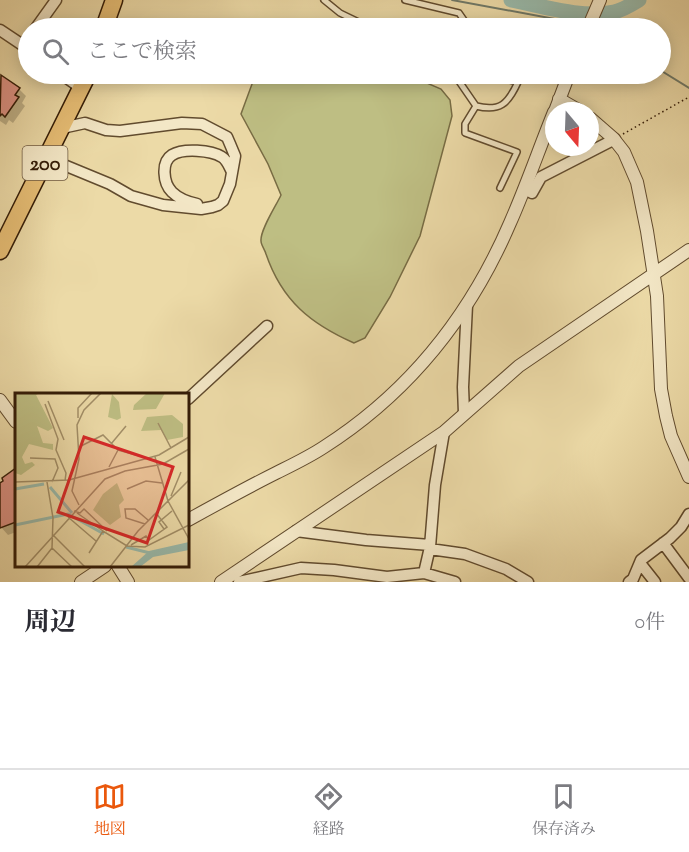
<!DOCTYPE html>
<html lang="ja">
<meta charset="utf-8">
<style>
:root{--surface:#fff;--page:#f2f2f3;--text:#2b2b33;--muted:#7c7c81;--line:#e1e1e2;--accent:#ea580c}
body{margin:0;font-family:"Sorts Mill Goudy","Noto Serif JP",serif;background:var(--page);color:var(--text)}
.compass{position:absolute;left:545px;top:102px;width:54px;height:54px;border-radius:50%;background:var(--surface);box-shadow:0 3px 15px #0003;rotate:161deg}
.list{margin:0;padding:0;list-style:none}
h2{display:flex;justify-content:space-between;align-items:center;height:78px;margin:0;padding:0 24px;font-size:26px}
h2 small{font-size:20px;font-weight:400;color:var(--muted)}
.icon{flex:none;width:33px;height:33px;fill:none;stroke:currentColor;stroke-width:2;stroke-linecap:round;stroke-linejoin:round}
.map{position:relative;flex:none;width:689px;height:582px;overflow:hidden}
.search{position:absolute;background:var(--surface);box-shadow:0 3px 15px #0003;left:18px;right:18px;top:18px;height:66px;display:flex;align-items:center;gap:15px;box-sizing:border-box;padding:0 21px;border-radius:33px;color:var(--muted);font-size:22px}
.sheet{height:186px;background:var(--surface)}
nav{display:flex;justify-content:space-around;align-items:center;box-sizing:border-box;height:84px;border-top:2px solid var(--line);background:var(--surface);font-size:16px;color:var(--muted)}
nav a{display:grid;justify-items:center;gap:3px}
nav .on{color:var(--accent)}
.map>svg:first-child{display:block}
.green{fill:#bebe83;stroke:#786c44;stroke-width:1.5}
.shadow{fill:#0003}
.lines{fill:none;stroke-linecap:round;stroke-linejoin:round}
.stream{stroke:#707a69;stroke-width:2}
.river{stroke:#99baab;stroke-width:15}
.building{fill:#dc9183;stroke:#331b06;stroke-width:1.5}
.service-casing{stroke:#614b2e;stroke-width:8}
.minor-casing{stroke:#614b2e;stroke-width:13}
.tertiary-casing{stroke:#614b2e;stroke-width:14}
.trunk-casing{stroke:#331b06;stroke-width:19}
.path{stroke:#331b06;stroke-width:1.5;stroke-dasharray:1.5 3;stroke-linecap:butt}
.service{stroke:#f3e7c6;stroke-width:5}
.minor{stroke:#f3e7c6;stroke-width:10}
.tertiary{stroke:#f3e7c6;stroke-width:12}
.trunk{stroke:#e6bd74;stroke-width:16}
.labels{text-anchor:middle;stroke-width:6;stroke-linejoin:round;paint-order:stroke}
.shield{fill:#f3e7c6;stroke:#6d5840;stroke-width:1.5}
.shield-label{font-size:20px;font-weight:bold;fill:#331b06}
.inset-river{fill:none;stroke:#99baab;stroke-width:3}
.inset-road{fill:none;stroke:#a28e67;stroke-width:1.5}
.view{fill:#d62828;fill-opacity:0.15;stroke:#d62828;stroke-width:3}
.inset-edge{fill:none;stroke:#331b06;stroke-width:3}
</style>
<div class="map">
<svg width="689" height="582" viewBox="0 0 689 582">
<rect width="100%" height="100%" fill="#ecdaa7"/>
<filter id="stains"><feTurbulence type="fractalNoise" baseFrequency=".00333" numOctaves="4"/><feColorMatrix values="0 0 0 0 .2 0 0 0 0 .09 0 0 0 0 .02 0 0 0 .5 -.17"/></filter>
<radialGradient id="worn" r=".72"><stop offset=".6" stop-color="#630" stop-opacity="0"/><stop offset="1" stop-color="#630" stop-opacity=".3"/></radialGradient>
<!-- green -->
<path class="green" d="M260,74H406L441,89L450,100L452,116L420,236L390,297L365,338L354,343C311,324 282,301 266,254C265,250 261,245 261,241C260,230 276,206 281,195L268,164L241,114L252,84Z"/>
<!-- shadow -->
<path class="shadow" d="M1,77L19,89L26,96L22,103L25,106L13,123L9,120L6,125L0,121Z
M16,470V532L8,535L0,526V485L5,481L4,478Z"/>
<g class="lines">
<!-- stream -->
<path class="stream" d="M452,0L571,22L583,27
M660,70L689,88"/>
<!-- river -->
<path class="river" d="M511,0C542,6 583,19 614,12C623,10 631,5 639,0"/>
</g>
<!-- building -->
<path class="building" d="M1,75L20,88L15,95L19,97L5,117L2,114L0,116Z
M16,468V522L0,528V483L3,481L2,478Z"/>
<g class="lines">
<!-- service casing -->
<g class="service-casing">
<path id="service" d="M324,0L340,13L371,28
M405,0L459,13L466,23L493,28
M454,74L476,106C500,112 508,104 518,82
M483,74L518,82L522,74
M476,106L465,124V133L517,152L500,188"/>
</g>
<!-- minor casing -->
<g class="minor-casing">
<path id="minor" d="M36,28L56,0
M0,30L24,46L28,39
M61,74L81,88
M47,158L110,184L131,196L163,205L201,209L212,207L218,205L223,201L230,184L235,156L230,144L227,137L202,124L182,123L120,131L106,130L85,123L62,128
M524,189L532,193L541,177L615,139
M197,204C188,202 179,199 172,192C163,183 161,162 172,155C183,148 211,150 222,157C227,160 229,166 232,172
M188,399L267,326
M464,413L463,387L467,305
M296,531L366,540L430,545
M663,543L689,578
M430,549L465,554L506,569L528,582
M640,563L655,582
M424,573L430,547L435,485L444,432
M239,582L301,568L334,570L387,577L424,573L455,582
M629,582L633,579L641,560L670,538L681,527L689,514"/>
</g>
<!-- tertiary casing -->
<g class="tertiary-casing">
<path id="tertiary" d="M588,28L600,0
M559,99L580,111
M555,111L569,74
M590,118L613,138L624,152L637,182L647,231L657,296L661,389L666,416L671,436L689,477
M0,400L16,422
M188,520C217,504 246,488 276,473C292,465 309,457 324,447C410,392 470,316 510,223C526,187 539,149 554,112
M118,566L128,582
M81,582L105,566
M221,582L444,432L519,366L689,250"/>
</g>
<!-- trunk casing -->
<g class="trunk-casing">
<path id="trunk" d="M104,28L114,0
M0,251L88,74"/>
</g>
<!-- path -->
<path class="path" d="M623,134L689,97"/>
<!-- service -->
<use href="#service" class="service"/>
<!-- minor -->
<use href="#minor" class="minor"/>
<!-- tertiary -->
<use href="#tertiary" class="tertiary"/>
<!-- trunk -->
<use href="#trunk" class="trunk"/>
</g>
<g class="labels">
<!-- shield labels -->
<rect class="shield" x="22.5" y="146" width="45" height="34" rx="4.5"/>
<g class="shield-label">
<text x="45" y="170">200</text>
</g>
</g>
<!-- overview -->
<g transform="translate(15 393)">
<rect width="174" height="174" fill="#ecdaa7"/>
<path d="M0,0H25L21,2L38,35L33,38L22,33L28,50L38,51V57L14,51L7,64L10,71L17,69L20,72L6,82L0,80ZM132,0H150L141,16L118,17L119,12ZM97,1L104,9L106,25L102,27L93,24ZM157,22L168,31V44L152,47L146,37L126,38L132,24ZM102,90L109,107L104,112L106,124L95,132L78,117L88,101Z" fill="#bebe83"/>
<path d="M174,149V157L138,164L125,174H116L134,158Z" fill="#99baab"/>
<path class="inset-river" d="M35,94L57,120M0,96L29,91M0,132L53,121L89,141M111,154L135,160"/>
<path class="inset-road" d="M33,8L49,47M30,11L43,46L41,57L51,80L50,88M63,25V15L77,0M143,30L156,55M96,51L111,33M64,54L88,42L103,57L128,64M140,64L153,108M15,65L40,66L43,75L37,89M94,74L103,57M0,89L54,87L144,62L174,44M32,89L38,125L37,155L57,174M112,96L131,88L147,90M156,103L166,79M153,108L174,146M64,112L57,98L64,66L62,32L69,17L86,0M59,118L65,120L69,116L92,138M62,120L88,138M53,124L81,148M130,131L111,125L110,116H120L133,127M149,136L144,129L157,118M38,142L70,174M116,152L131,143L134,147L152,134L141,120M74,160L88,138L112,153L130,154L174,132M10,174L90,86L110,78L148,71L174,56M22,174L37,155M95,174L123,138L174,87"/>
<path class="view" d="M69,44L158,74L132,150L43,119Z"/>
<rect width="174" height="174" class="inset-edge"/>
</g>
<rect width="100%" height="100%" filter="url(#stains)"/>
<rect width="100%" height="100%" fill="url(#worn)"/>
</svg>
<svg class="compass" viewBox="-18 -18 36 36"><path d="M0-13l5 13h-10z" fill="#e53935"/><path d="M0 13l5-13h-10z" fill="#7c7c81"/></svg>
<div class="search"><svg class="icon" aria-label="search" viewBox="0 0 24 24"><circle cx="10" cy="10" r="6"/><path d="M15 15l6 6"/></svg>ここで検索</div>
</div>
<section class="sheet">
<h2>周辺<small>0件</small></h2>
<ul class="list">
</ul>
</section>
<nav>
<a class="on"><svg class="icon" aria-label="map" viewBox="0 0 24 24"><path d="M3 6l6-2 6 2 6-2v14l-6 2-6-2-6 2zM9 4v14M15 6v14"/></svg>地図</a>
<a><svg class="icon" aria-label="directions" viewBox="0 0 24 24"><path d="M12 3l9 9-9 9-9-9zM9 14v-3h6M13 9l2 2-2 2"/></svg>経路</a>
<a><svg class="icon" aria-label="saved" viewBox="0 0 24 24"><path d="M7 4h10v16l-5-4-5 4z"/></svg>保存済み</a>
</nav>
